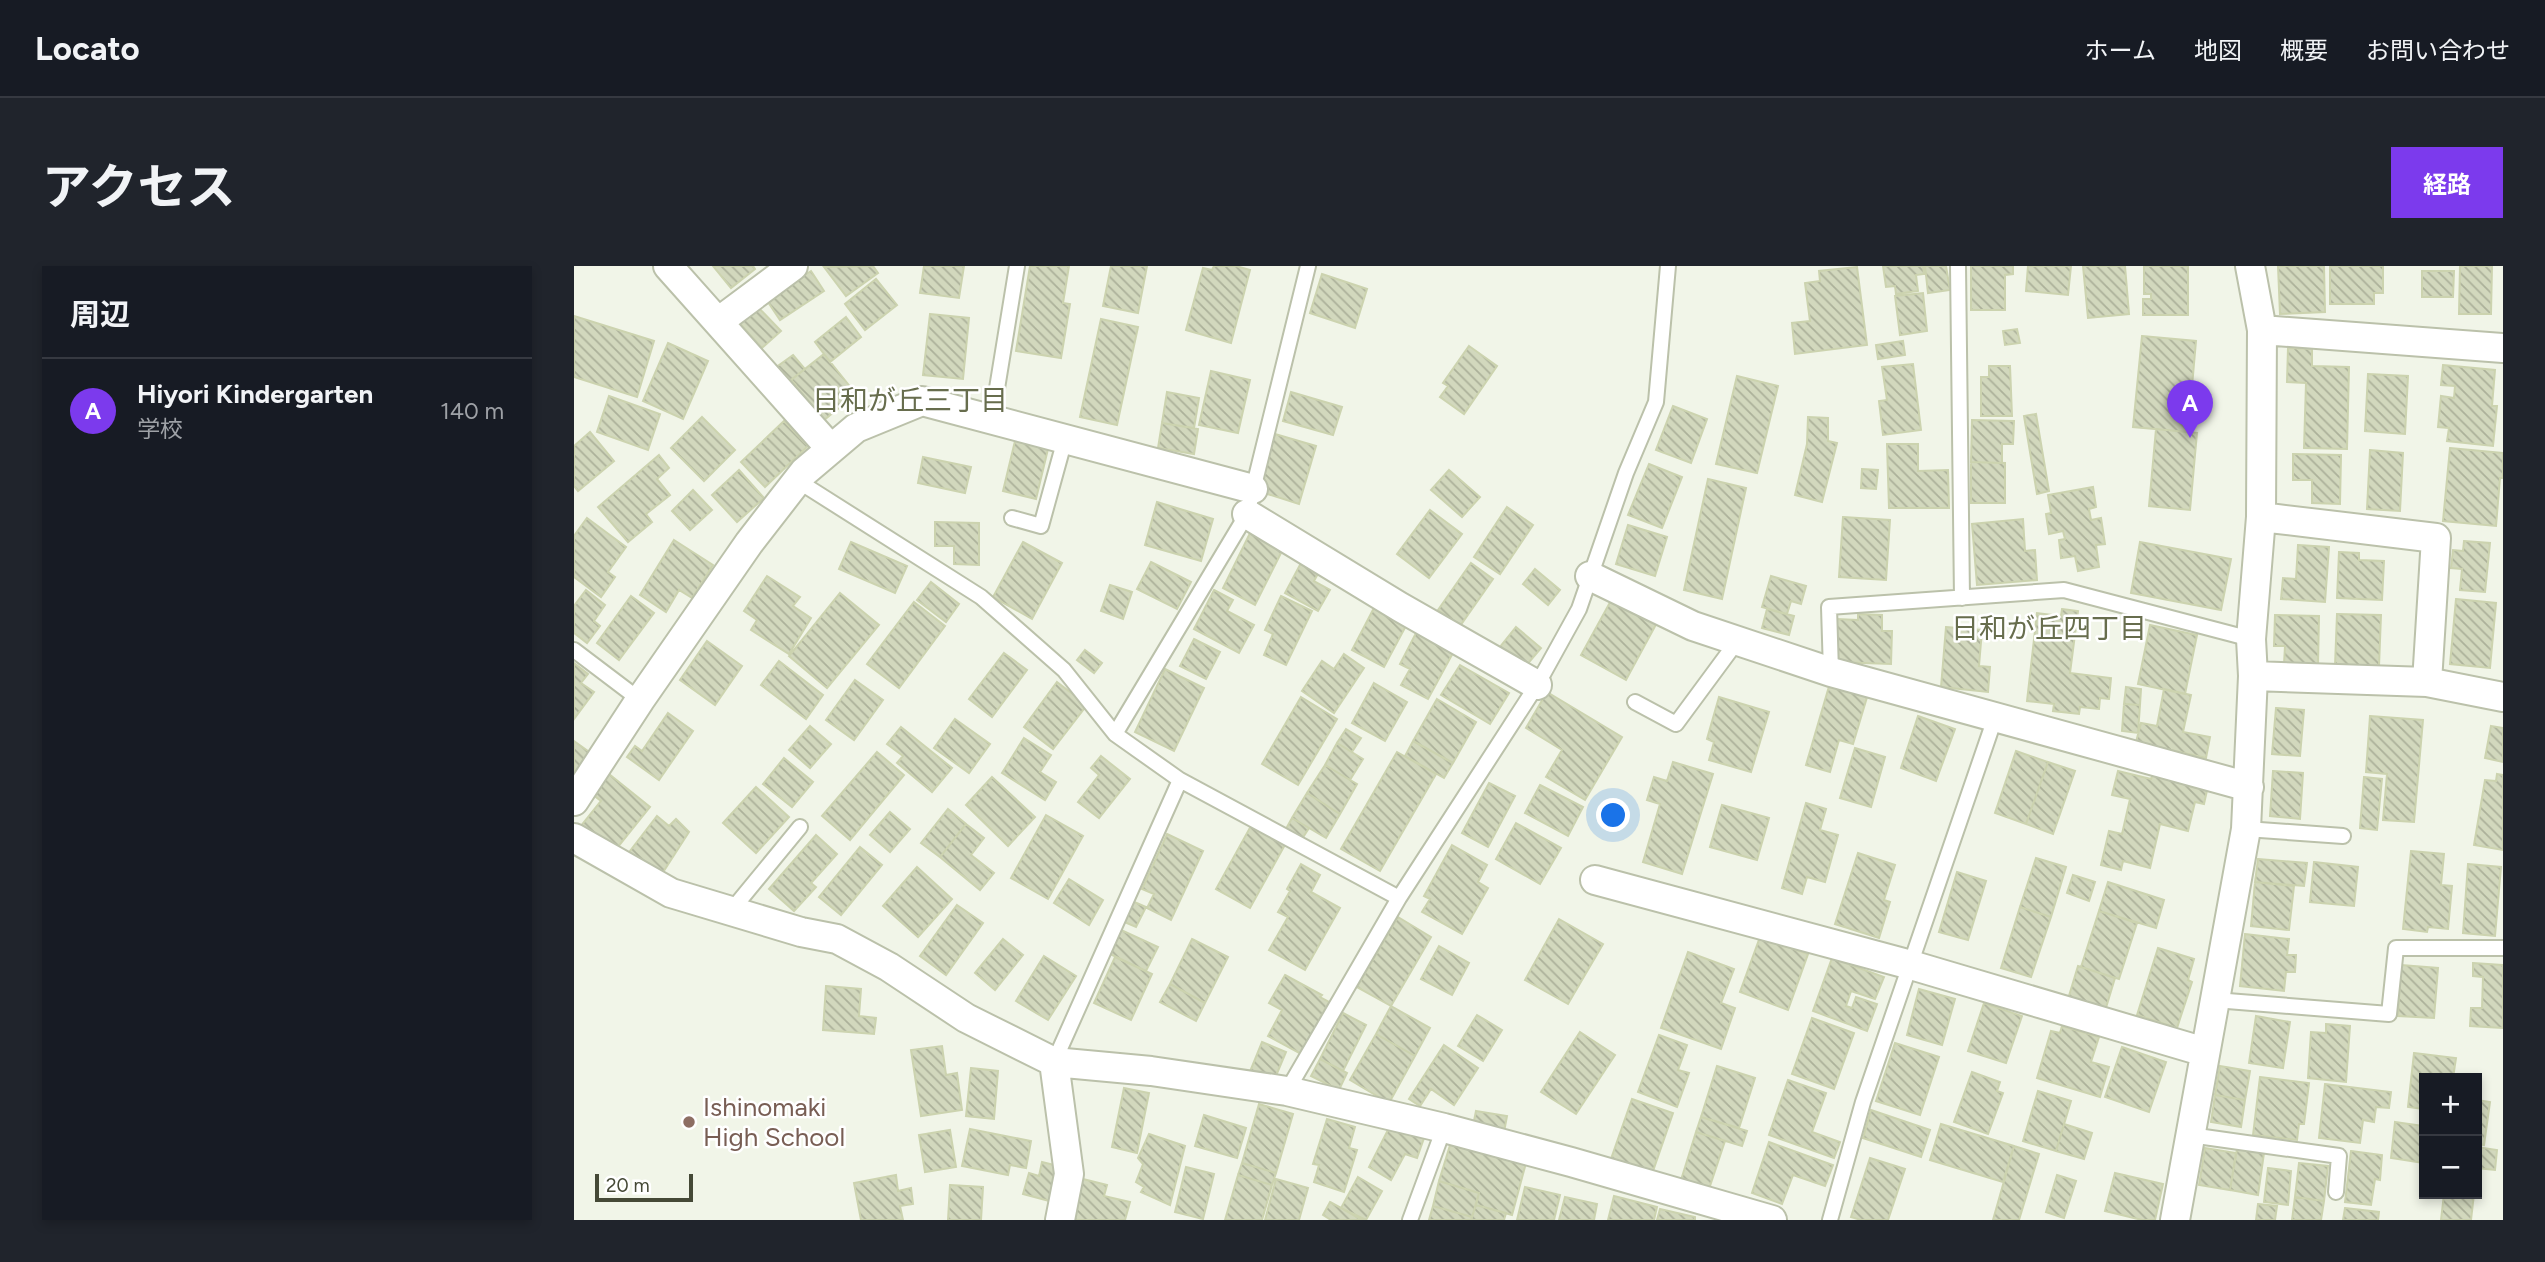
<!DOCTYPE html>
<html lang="ja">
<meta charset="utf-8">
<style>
:root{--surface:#171b24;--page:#20242c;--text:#f1f3f6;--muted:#9ea1a6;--line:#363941;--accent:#7c3aed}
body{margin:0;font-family:Figtree,"Noto Sans JP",sans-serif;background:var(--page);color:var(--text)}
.controls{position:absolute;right:21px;bottom:21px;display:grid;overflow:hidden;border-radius:0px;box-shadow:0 4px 10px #0003}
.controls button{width:63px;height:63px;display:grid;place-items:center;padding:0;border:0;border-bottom:2px solid var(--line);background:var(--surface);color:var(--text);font:35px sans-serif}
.scale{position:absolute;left:21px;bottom:18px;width:98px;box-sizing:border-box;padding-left:7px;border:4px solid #454936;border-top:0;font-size:19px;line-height:24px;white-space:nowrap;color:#454936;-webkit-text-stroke:5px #fff;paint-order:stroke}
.you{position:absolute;left:1040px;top:550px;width:24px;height:24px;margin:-18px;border:5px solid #fff;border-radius:50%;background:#1a73e8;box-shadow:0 0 0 10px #1a73e833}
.badge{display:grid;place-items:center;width:46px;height:46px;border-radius:50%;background:var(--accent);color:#fff;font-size:23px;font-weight:700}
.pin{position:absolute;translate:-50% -58px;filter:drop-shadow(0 2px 4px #0008)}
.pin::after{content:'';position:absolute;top:37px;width:24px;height:21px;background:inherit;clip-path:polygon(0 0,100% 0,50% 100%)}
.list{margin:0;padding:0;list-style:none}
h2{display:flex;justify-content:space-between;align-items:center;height:91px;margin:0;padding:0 28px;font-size:30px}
h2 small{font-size:23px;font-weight:400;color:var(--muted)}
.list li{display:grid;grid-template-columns:46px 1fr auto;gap:21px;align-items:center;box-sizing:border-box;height:105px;padding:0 28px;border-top:2px solid var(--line)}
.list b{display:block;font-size:26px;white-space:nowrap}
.list p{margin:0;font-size:23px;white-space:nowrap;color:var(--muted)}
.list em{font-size:23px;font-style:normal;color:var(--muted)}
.map{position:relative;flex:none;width:1929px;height:954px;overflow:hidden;border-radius:0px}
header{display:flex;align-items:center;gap:42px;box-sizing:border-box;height:98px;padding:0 35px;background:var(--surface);border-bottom:2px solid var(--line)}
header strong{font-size:33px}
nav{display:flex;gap:38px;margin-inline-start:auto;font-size:24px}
.intro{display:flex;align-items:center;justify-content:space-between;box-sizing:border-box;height:168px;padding:0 42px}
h1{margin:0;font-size:49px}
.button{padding:18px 32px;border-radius:0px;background:var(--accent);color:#fff;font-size:24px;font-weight:700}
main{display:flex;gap:42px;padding:0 42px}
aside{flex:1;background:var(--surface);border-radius:0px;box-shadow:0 4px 10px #0003}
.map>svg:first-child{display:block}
.building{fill:url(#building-back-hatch);stroke:#ccd3af;stroke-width:2}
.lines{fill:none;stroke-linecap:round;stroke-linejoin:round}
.lane-casing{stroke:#bbc1aa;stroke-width:18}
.street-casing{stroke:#bbc1aa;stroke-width:32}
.lane{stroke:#fff;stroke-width:14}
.street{stroke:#fff;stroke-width:28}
.education-dot{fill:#8d6e63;stroke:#fff;stroke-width:2.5}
.labels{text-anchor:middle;stroke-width:5;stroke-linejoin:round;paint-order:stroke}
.education-label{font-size:26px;fill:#785e54;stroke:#fff;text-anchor:start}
.neighbourhood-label{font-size:28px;fill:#676d4d;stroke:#fff}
</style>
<header>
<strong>Locato</strong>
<nav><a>ホーム</a><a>地図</a><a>概要</a><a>お問い合わせ</a></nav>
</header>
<div class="intro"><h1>アクセス</h1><a class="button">経路</a></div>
<main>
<aside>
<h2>周辺<small></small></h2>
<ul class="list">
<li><span class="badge">A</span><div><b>Hiyori Kindergarten</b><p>学校</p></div><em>140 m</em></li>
</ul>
</aside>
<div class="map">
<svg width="1929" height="954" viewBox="0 0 1929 954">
<defs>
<pattern id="building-back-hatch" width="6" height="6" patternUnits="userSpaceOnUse" patternTransform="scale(1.75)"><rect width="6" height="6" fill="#d2d8bd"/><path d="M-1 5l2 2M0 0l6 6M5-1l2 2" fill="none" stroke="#acb19a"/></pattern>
</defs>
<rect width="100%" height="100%" fill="#f1f5e8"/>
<!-- building -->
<path class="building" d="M139,0H179L181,3L157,22Z
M299,0L304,7L272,30L250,1Z
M350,0H390L385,32L346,27Z
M456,0H495L489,37L496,38L487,92L442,85Z
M537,0H573L564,47L529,40Z
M640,0H662L676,4L657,77L612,64L629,2L638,4Z
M1309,0H1349L1350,8L1342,9L1344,25L1322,28L1321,20L1312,21Z
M1351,0H1372L1376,24L1354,27Z
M1397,0H1439V8L1431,9V44H1397Z
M1454,0H1497L1494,29L1452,25Z
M1509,0H1551L1555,48L1514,52Z
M1570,0H1614V49H1569V33H1577V28H1570Z
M1704,0H1750L1751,46L1706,48Z
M1756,0H1809V27H1800V38H1756Z
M1886,0H1918L1917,48H1885Z
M1283,1L1293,79L1221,88L1218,57L1236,55L1231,17L1246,15L1245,5Z
M237,5L250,25L206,54L192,33Z
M1848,5H1880L1879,31H1848Z
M748,8L793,23L781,62L736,47Z
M302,13L323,39L291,64L271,38Z
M1349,27L1353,65L1326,69L1321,30Z
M181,38L207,65L188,82L160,51Z
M356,48L395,52L389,113L349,109Z
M0,50L80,75L63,131L0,111Z
M272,51L287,71L256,96L241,76Z
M527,53L564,61L543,159L506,151Z
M1443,63L1446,77L1431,79L1429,65Z
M1568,70L1622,75L1614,166L1559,161Z
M1329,75L1331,89L1304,93L1302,79Z
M94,77L134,95L109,153L69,135Z
M895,80L923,100L890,148L866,131L874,120L869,117Z
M1714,82L1738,83V100L1775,101L1773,183L1730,182L1732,117L1713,116Z
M250,88L282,128L250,154L217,114Z
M219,89L231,103L217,114L221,118L213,121L201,102Z
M1339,98L1347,164L1309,169L1305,135L1313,134L1308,101Z
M1869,99L1921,104L1918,140H1923L1919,180L1873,175L1875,162L1864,161L1867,130L1880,132L1881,120L1867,119Z
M1415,100H1436L1438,150H1407V111H1415Z
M637,105L676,114L664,167L625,159Z
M1794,108L1834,110L1831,168L1791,165Z
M1163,110L1204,120L1183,207L1142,198Z
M593,126L625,132L620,162L588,157Z
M717,126L768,141L759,169L709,155Z
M35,130L86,148L74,184L23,166Z
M1099,140L1133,153L1117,197L1082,184Z
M1462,148L1475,225L1463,228L1450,150Z
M128,151L161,184L130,215L97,182Z
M1234,151L1254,152V175L1263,177L1248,236L1221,229L1233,178Z
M1398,154L1440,155L1439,178H1428V197L1397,196Z
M210,155L234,180L191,221L167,196Z
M588,157L624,163L620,188L584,182Z
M1582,163L1623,167L1616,244L1575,240Z
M16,166L40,195L4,225L0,220V180Z
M701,168L742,180L725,238L684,225Z
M441,175L474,183L462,233L429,225Z
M1313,178H1344V205L1374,204L1375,242H1315Z
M1876,182L1929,187V212H1926L1922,260L1869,255Z
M1796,184L1829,187L1826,245L1793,243Z
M1719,188L1767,189L1766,238L1738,237V214H1719Z
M85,189L95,202L83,213L96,229L72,248L78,256L54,276L24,241Z
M349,191L397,201L391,227L344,217Z
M1397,196L1431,197V237H1397Z
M1075,198L1108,211L1088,262L1054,249Z
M1288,203L1304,204L1302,223L1287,222Z
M165,204L190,232L163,256L138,229Z
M875,204L906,231L888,251L857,224Z
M1134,213L1172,222L1148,333L1110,324Z
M1519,221L1522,241L1515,243L1517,254L1527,252L1531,278L1522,279L1525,301L1504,305L1501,290L1487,292L1485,274L1491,273L1489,265L1475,268L1472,248L1477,247L1474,229Z
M119,224L138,244L116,264L98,245Z
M583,236L639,253L627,295L571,279Z
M933,241L959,259L926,308L900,291Z
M856,244L888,268L855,312L823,288Z
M1269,251L1316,254L1312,314L1265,311Z
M13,252L52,281L34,306L41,311L27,331L0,311V270Z
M1449,253L1451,285L1461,284L1463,314L1403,319L1398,258Z
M361,256L405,257V299L380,298V280H361Z
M1054,259L1093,271L1081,310L1042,298Z
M677,265L710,281L681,339L649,322Z
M100,274L139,299L118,332L105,324L92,346L66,329Z
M1890,275L1916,277L1911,326L1886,324L1888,303L1877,302L1879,284L1889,285Z
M277,276L333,300L321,327L265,303Z
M449,276L488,297L458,353L419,331Z
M1566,276L1657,293L1647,344L1557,327Z
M1724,279L1755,281L1751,336L1707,333L1709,312L1722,313Z
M1765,286L1785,287V294L1810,295L1808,334L1763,332Z
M728,295L746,304L740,315L756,324L744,345L711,327Z
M577,296L617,316L603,343L563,323Z
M897,297L919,313L886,360L864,344Z
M961,303L986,324L974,339L949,318Z
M193,310L226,331L219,340L237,352L215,388L177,364L183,354L170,345Z
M1197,310L1232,320L1227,338L1217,335L1213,348L1188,341Z
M357,316L385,338L372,356L343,334Z
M536,319L558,326L549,353L527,345Z
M12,324L31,339L20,355L26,360L13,377L0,367V340Z
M640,324L659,334L653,345L680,359L665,387L620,363Z
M266,327L305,359L253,422L215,390Z
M1040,329L1085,353L1052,414L1007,389Z
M57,330L80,347L45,394L23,377Z
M707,330L738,345L712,399L690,389L699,368L691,364Z
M1882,333L1922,337L1916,402L1876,398Z
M340,336L371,360L325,422L293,398Z
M801,340L833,358L810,401L778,384Z
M1193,343L1220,350L1215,369L1188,362Z
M1488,343L1504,345L1496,407L1537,412L1535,433L1526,432L1525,443L1506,441L1505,448L1479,445L1480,438L1453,435L1463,347L1487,350Z
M1284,348L1308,349V365H1318L1317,398L1261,396L1263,353L1284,354Z
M1763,348L1807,349L1805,400H1761Z
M1701,349L1745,350L1744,399L1710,398L1711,380H1700Z
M1576,359L1623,369L1611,428L1564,418Z
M942,361L967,382L950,402L926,381Z
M1372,361L1408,364L1405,400L1416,401L1414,426L1367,421Z
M842,367L879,387L854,433L827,419L836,403L826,398Z
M620,373L646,386L632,413L606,400Z
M133,375L168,400L141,439L106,414Z
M511,384L528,397L520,407L503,394Z
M430,387L453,404L418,451L395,433Z
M770,388L790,402L760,447L728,425L748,395L760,403Z
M205,395L249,429L232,453L187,419Z
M0,397L14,408L7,417L20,426L0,453Z
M886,399L935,427L916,458L867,429Z
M591,403L630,422L600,485L561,466Z
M281,414L309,434L280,474L252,454Z
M483,416L513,439L479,483L450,461Z
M800,417L833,436L811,475L778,457Z
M1256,417L1294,428L1279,478L1265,474L1256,506L1232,499Z
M1552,421L1567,423L1566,439L1550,438Z
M1590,423L1617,429L1609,466L1636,471L1632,492L1562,476L1567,457L1583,460Z
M973,426L1048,471L1011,534L972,511L988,484L952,462Z
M727,431L763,453L724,519L688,498Z
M1145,431L1195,446L1177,506L1135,494L1140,476L1133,473Z
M863,433L902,456L879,497L839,475Z
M1550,438L1566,439L1564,467L1548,465Z
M1702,442L1730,444L1726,490L1698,488Z
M94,447L119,465L85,514L53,491L61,480L68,485Z
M1344,450L1381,463L1362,515L1327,502Z
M1796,450L1849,454L1840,556L1809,554L1813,508L1792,506Z
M381,453L416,478L395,507L360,482Z
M236,460L257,478L236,502L215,484Z
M1917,460L1929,462V496L1911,492Z
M327,461L378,502L358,526L323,497L329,490L313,478Z
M772,463L787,472L778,486L763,477Z
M450,472L477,489L466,506L482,516L471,534L428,507Z
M0,475L18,488L0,512Z
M839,475L879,497L870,512L831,490Z
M763,477L789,493L776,514L751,499Z
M1281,482L1311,491L1297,541L1266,532Z
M1442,485L1474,496L1452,558L1421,547Z
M303,486L330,509L276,574L248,550Z
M823,486L862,508L806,605L767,583Z
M527,490L556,513L525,552L504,536L525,509L517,502Z
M210,492L239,516L218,541L189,518Z
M1099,496L1139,508L1108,608L1069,596L1086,538L1073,534L1080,511L1093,515Z
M1474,496L1501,505L1479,568L1452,558Z
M751,499L783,518L766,548L733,527Z
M1544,505L1577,513L1580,506L1634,520L1630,538L1621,536L1614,565L1586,558L1576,602L1549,595L1547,604L1527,599L1535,565L1548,568L1556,533L1538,529Z
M1699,505L1729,507L1726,553L1696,550Z
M35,508L76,541L39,587L6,561L27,535L18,528Z
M1923,508L1929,509V584L1900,579L1911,514L1922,515Z
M418,511L461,551L434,580L392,539Z
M1790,511L1808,513L1803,564L1786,562Z
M915,517L941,530L914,581L888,567Z
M966,519L1009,541L994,570L951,547Z
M182,521L215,551L182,587L149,557Z
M733,527L766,548L752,572L718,552Z
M1232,537L1252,543L1246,564L1264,569L1251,616L1233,611L1228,628L1208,622Z
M1148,539L1195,552L1183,594L1136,581Z
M374,543L392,558L366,591L347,577Z
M316,546L336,563L316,586L296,569Z
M472,549L509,570L474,633L437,612Z
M83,550L95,560L102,553L115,566L86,611L49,594Z
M718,552L735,562L728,573L712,563Z
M942,557L987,582L966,618L922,593Z
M392,558L410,572L397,589L420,607L406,624L366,591Z
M678,558L712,577L676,642L642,623Z
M593,568L629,585L597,654L573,642L580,628L568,623Z
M242,569L263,588L237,617L242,621L220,645L195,623Z
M878,579L913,599L904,616L914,622L888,668L848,646L856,633L850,630Z
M286,581L308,599L267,649L245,631Z
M1837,585L1870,588L1867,619L1878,620L1874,663L1854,661L1853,666L1829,663Z
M1284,587L1321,599L1310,634L1316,636L1305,672L1261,658Z
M1462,592L1492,601L1477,651L1446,641Z
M1684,593L1733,597L1730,620L1681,616Z
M1740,596L1784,601L1780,640L1736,636Z
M727,598L746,609L737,626L766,642L731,704L695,684L714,651L704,646L716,625L713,623Z
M1894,598L1927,601L1921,670L1889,667Z
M343,601L378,633L344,671L309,640Z
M1383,606L1412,615L1394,674L1365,666Z
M1499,609L1521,616L1515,635L1493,627Z
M495,613L529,634L515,659L480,637Z
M1534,616L1590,634L1582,662L1525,645Z
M1681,616L1720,620L1715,664L1677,660Z
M558,635L572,641L562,661L548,655Z
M383,639L409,657L372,709L346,690Z
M1446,641L1477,651L1457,711L1427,702Z
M1525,645L1563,657L1545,713L1507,701Z
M824,651L857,671L817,740L783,721Z
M985,653L1029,678L994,738L951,714Z
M547,664L584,681L572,705L536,688Z
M1671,668L1715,673L1713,689H1722L1721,706H1712L1710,725L1666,720Z
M1186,671L1234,688L1214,744L1166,726Z
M429,673L449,689L421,724L401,707Z
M618,673L654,691L631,737L596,718Z
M865,680L895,697L878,729L847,713Z
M1584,682L1620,693L1614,714L1618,716L1603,762L1563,749Z
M1114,686L1160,703L1147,737L1161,742L1147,783L1087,762Z
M470,690L502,710L474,754L442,735Z
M541,691L578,708L557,754L520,737Z
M1258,692L1310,711L1301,733L1277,725L1272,740L1278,742L1282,731L1303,738L1293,765L1239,745Z
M1899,697L1929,699V762L1896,760L1897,742H1908L1909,711L1899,710Z
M1827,699L1864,702L1860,752L1824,750Z
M1504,700L1541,712L1531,745L1494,733Z
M711,709L748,729L746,731L755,736L727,788L694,770L708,744L695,737Z
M596,718L631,737L622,755L586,736Z
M252,720L287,723L285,750L302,752L300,768L249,764Z
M1345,723L1381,733L1368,779L1333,769Z
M1410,737L1448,750L1432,797L1394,785Z
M817,740L856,762L841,790L802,768Z
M769,747L792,759L769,805L746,793Z
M903,749L928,764L909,795L884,780Z
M1682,750L1716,756L1709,802L1675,797Z
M1238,752L1280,767L1260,823L1218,808Z
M1752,758L1776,760L1772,816L1734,812L1737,766L1752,767Z
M1488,760L1525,771L1517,796L1535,801L1526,831L1463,812L1477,765L1486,767Z
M1006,766L1041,789L1002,848L967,826Z
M802,768L841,790L815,837L776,814Z
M1085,769L1113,779L1104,804L1115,807L1103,841L1064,826Z
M688,776L712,786L699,817L675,808Z
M1321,777L1365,791L1346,849L1302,835Z
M870,779L904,802L880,839L857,823L846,840L835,833Z
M368,780L372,809L383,807L388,844L347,850L337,784Z
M1548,781L1592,796L1575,846L1531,831Z
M1840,787L1882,792L1879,812H1850V843L1834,841Z
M746,793L773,807L765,824L737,810Z
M1143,800L1181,812L1165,862L1127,851Z
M1646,800L1676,805L1671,834L1641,829Z
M397,802L424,805L420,853L392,850Z
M1398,806L1426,816L1423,825L1429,827L1414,868L1380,856Z
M1686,811L1735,817L1730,858H1725L1723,874L1679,869Z
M1214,814L1252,827L1238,866L1266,876L1260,892L1195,869Z
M1751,818L1817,826L1815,842L1802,841L1800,856L1789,854L1786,877L1745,872Z
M550,822L575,827L563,887L538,881Z
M1464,825L1497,835L1482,885L1449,875Z
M1641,829L1671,834L1667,861L1637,856Z
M1058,833L1099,847L1078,908L1037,893Z
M1903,834L1916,836L1910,879L1903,878Z
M685,838L719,848L702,907L668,897Z
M1297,844L1356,864L1347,891L1289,872Z
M902,845L933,850L930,866L899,860Z
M630,849L672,862L663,892L621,880Z
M1127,851L1173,865L1168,880L1122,866Z
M753,853L781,861L775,882L783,884L770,926L740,916L745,899L739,898Z
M1821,856L1850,860V897L1817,892Z
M1367,858L1440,880L1429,916L1356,894Z
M1490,858L1518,867L1510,893L1482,885Z
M816,860L850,872L843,892L831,888L817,914L795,901Z
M396,863L457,875L452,902L436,899L434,909L388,900Z
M376,864L382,901L351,906L345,869Z
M1122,866L1151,875L1135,923L1107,914Z
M575,868L611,880L596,939L567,926L570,921L562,916L569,898L564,892Z
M877,876L952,897L938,949L902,939L905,927L865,915Z
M1195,876L1259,899L1251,920L1219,909L1208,938L1178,927Z
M1440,880L1465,888L1445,954H1419Z
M1903,881L1923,884L1921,904L1903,902Z
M1631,882L1662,887L1656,924L1625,919Z
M1663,883L1690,887L1684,929L1656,924Z
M1777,885L1808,889L1806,914L1801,913L1797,939L1771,936Z
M1296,892L1331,903L1314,954H1287L1277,951Z
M468,896L488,901L479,936L449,928L455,907L465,910Z
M668,897L702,907L698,919L664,909Z
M1725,897L1754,900L1750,935L1721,931Z
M612,901L640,908L629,953L601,946Z
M1694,902L1717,905L1714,939L1690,936Z
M1541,907L1589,918L1581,954H1568L1531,945Z
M322,909L324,925L337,922L339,938L326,940L329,954H287L280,917Z
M664,909L698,919L688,954H651Z
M1483,909L1502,915L1490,952L1472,946Z
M784,911L808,925L792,954L767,942Z
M509,913L533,919L530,930L556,936L551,954H500Z
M702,913L734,922L725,954H691Z
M865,915L905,927L898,951L859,940Z
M376,919L409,921L407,954H374Z
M951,921L986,929L980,954H943Z
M1870,928H1900L1897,954H1867Z
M1040,930L1083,941L1080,954H1034Z
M991,931L1023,938L1020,954H985Z
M1721,931L1750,935L1747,954H1718Z
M756,936L767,942L788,954H757L749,949Z
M1684,938L1703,940L1701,954H1682Z
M902,939L932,947L930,954H897Z
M859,940L898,951L897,954H855Z
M1771,942L1805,946L1804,954H1769Z
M1086,943L1121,951V954H1083Z"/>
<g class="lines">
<!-- lane casing -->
<g class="lane-casing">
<path id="lane" d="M1384,0L1388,332
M418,153L443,0
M224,215L407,331L490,404L541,468L606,514L825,632
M438,252L467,260L491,173
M0,384L66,434
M1257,406L1255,341L1490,324L1677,373
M1061,436L1102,458L1164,374
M541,468L673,248L734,0
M1672,563L1769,570
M157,645L226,561
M1641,734L1815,748L1822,682H1929
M480,796L606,514
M713,825L825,632L963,419L1005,343L1052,207L1082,136L1094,0
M1616,869L1765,890L1762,926
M836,954L870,862
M1256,954L1289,836L1421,452"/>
</g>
<!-- street casing -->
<g class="street-casing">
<path id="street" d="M94,0L257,183
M144,56L219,0
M1688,64L1929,82
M673,248L826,341L963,419
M1687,251L1862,272L1853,416
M1016,310L1119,360L1257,406L1675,521
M1679,410L1853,416L1929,431
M0,535L66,434L175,277L230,206L282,162L348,135L679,223
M0,572L97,627L227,666L263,673L315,701L392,752L480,796L577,805L713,825L870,862L997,896L1198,954
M1021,614L1337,699L1631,786
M480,796L495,908L486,954
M1601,954L1672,563L1679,410L1677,373L1687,251L1688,64L1676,0"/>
</g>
<!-- lane -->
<use href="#lane" class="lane"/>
<!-- street -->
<use href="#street" class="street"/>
</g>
<!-- markers -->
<circle class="education-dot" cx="115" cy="856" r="7"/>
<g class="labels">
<!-- education labels -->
<g class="education-label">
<text x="129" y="850">Ishinomaki<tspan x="129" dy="30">High School</tspan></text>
</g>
<!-- neighbourhood labels -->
<g class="neighbourhood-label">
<text x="336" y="144">日和が丘三丁目</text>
<text x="1475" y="372">日和が丘四丁目</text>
</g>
</g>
</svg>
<div class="controls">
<button>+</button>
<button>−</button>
</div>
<div class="scale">20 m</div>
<div class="you"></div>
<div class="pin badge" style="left:1616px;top:172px">A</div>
</div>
</main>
